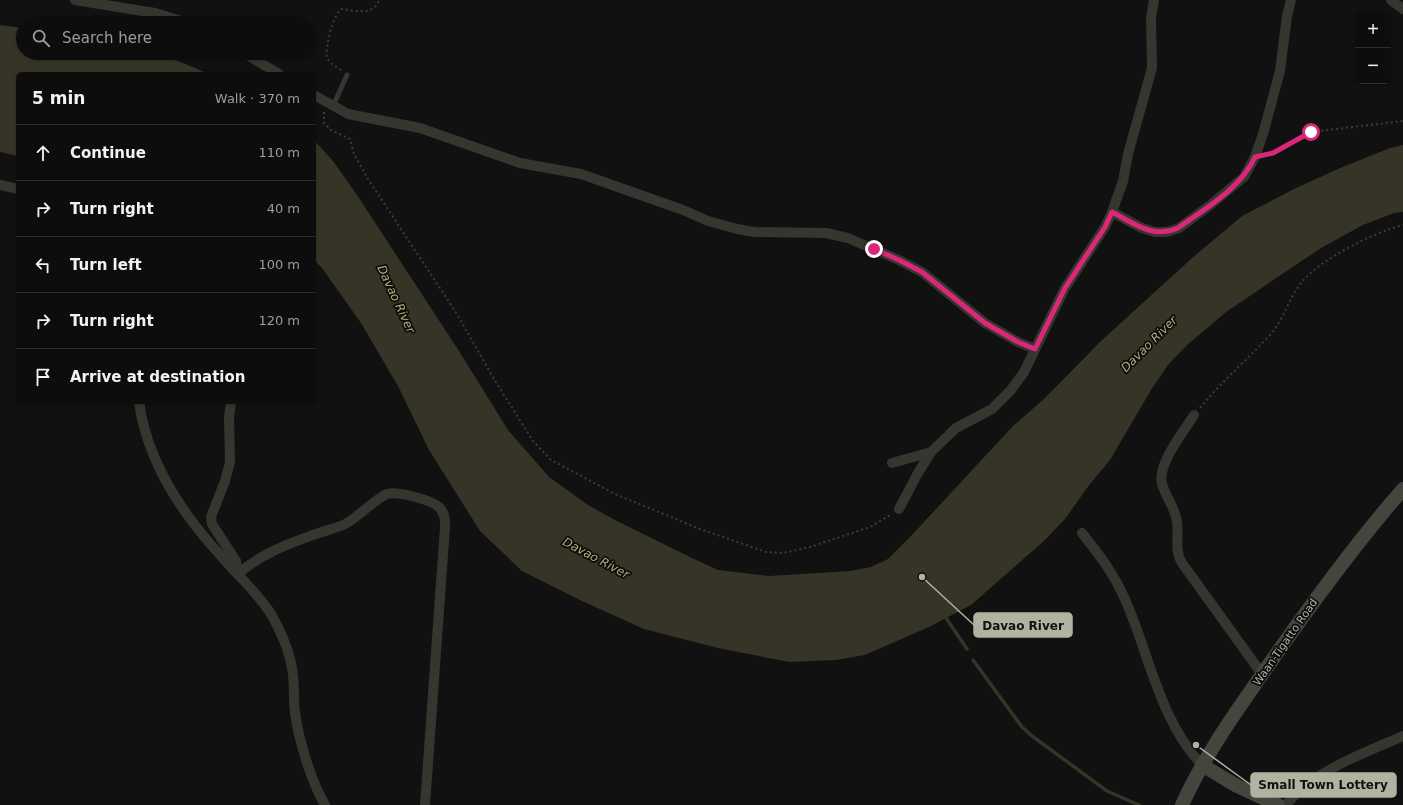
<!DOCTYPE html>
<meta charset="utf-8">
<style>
:root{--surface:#0c0d0c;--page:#151615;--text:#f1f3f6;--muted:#9a9c9d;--line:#2c2d2d}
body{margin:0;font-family:"DejaVu Sans",sans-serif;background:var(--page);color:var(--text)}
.controls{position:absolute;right:12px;top:12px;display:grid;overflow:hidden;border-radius:6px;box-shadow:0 1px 3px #0004}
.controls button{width:36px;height:36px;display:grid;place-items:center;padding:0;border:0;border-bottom:1px solid var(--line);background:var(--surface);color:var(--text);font:20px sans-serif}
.stop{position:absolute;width:12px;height:12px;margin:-9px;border:3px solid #db2777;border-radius:50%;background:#fff}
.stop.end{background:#db2777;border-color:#fff;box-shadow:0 1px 4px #0008}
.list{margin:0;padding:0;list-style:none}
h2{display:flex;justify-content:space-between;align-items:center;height:52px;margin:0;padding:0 16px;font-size:17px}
h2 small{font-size:13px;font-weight:400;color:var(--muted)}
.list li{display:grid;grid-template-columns:26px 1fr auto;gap:12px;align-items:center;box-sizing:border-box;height:56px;padding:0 16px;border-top:1px solid var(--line)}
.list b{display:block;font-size:15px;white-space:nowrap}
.list em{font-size:13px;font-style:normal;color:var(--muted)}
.icon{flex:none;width:22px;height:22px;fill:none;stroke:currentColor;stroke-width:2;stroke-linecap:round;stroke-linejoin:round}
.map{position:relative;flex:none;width:1403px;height:805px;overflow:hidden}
.search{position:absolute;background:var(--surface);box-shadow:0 1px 3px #0004;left:16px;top:16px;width:300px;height:44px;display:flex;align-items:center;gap:10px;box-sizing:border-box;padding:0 14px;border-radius:22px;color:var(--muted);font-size:15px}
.panel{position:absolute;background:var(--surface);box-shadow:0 1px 3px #0004;left:16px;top:72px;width:300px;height:332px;border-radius:6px}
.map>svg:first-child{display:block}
.water{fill:#353426}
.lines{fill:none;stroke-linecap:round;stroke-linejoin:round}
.stream{stroke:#353426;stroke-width:3.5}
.path{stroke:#3c3d36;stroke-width:2;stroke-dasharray:2 3;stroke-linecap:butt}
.lane{stroke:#343630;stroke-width:5}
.street{stroke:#343630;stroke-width:10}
.secondary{stroke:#44463e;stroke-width:14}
.route{stroke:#db2777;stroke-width:5}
.labels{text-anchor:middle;stroke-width:3.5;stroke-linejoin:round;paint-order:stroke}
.street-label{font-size:11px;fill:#afb3a0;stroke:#0b0c0b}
.water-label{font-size:12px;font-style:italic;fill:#b0af74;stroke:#0b0c0b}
.leader{fill:none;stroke:#afb3a0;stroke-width:1.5}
.callout-dot{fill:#afb3a0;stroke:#0b0c0b;stroke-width:1.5}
.callout{fill:#afb3a0;stroke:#afb3a0;stroke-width:1.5}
.callout-label{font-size:12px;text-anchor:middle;font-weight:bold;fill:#111}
</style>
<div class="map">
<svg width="1403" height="805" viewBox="0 0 1403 805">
<rect width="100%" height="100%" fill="#101110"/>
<!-- water -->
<path class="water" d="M0,25L23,28V53H159L209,74H18V156L0,152Z
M314,140L333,161L357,195L459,351L508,430L549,477L588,505L617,521L694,559L718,570L769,576L850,571L871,567L888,559L911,536L1013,426L1045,398L1100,342L1192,258L1242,216L1294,189L1340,168L1390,148L1403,145V212L1394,213L1363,225L1321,248L1226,312L1186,346L1168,365L1151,390L1110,460L1090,484L1065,519L1045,540L971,605L929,627L865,655L836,660L789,662L718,648L644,629L582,601L522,571L480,531L429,450L399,388L361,323L322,268L314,260Z"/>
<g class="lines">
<!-- stream -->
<path class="stream" d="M944,615L967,649
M973,660L1022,727L1032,736L1107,791L1139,805"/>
<!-- path -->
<path class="path" d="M341,70C336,67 329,63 327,57C325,48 333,13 342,9C355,11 374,16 379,0
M324,112V123L331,130L350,139L354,154L368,179L457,314L494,379L533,441L551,460L615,494L700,529L766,552L783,553L810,547L870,527L892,514
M1267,155L1311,132L1403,121
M1200,408C1221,382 1247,360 1270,335C1284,320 1288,299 1301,283C1320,259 1373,233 1403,225"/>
<!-- lane -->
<path class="lane" d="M333,106L347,75"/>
<!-- street -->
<path class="street" d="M75,0L155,13L188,23
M1391,0L1403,9
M244,53L279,74
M314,95L348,114L420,128L520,163L581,174L683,210L708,221L737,229L754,232L826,233L848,238L899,260L922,272L985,323L1018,342L1035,349
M0,185L18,189
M1112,212L1142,228L1155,232H1167L1179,228L1209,206L1244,177L1255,157L1263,134L1280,71L1287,16L1291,0
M139,402C147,461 182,514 222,557C238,576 258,593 271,614C280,630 289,650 292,668C295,683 293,698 295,713C299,741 311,781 325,805
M231,402L229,418L230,462L225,481L211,517L212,524L236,561L238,574
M1194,415C1183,433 1157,464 1162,484C1166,497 1175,508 1177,521C1179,535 1174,551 1182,563L1262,674
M892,463L931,452
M899,509L918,473L931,452L956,428L992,409L1011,390L1024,372L1065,288L1105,227L1112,212L1123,181L1128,154L1152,68L1151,18L1154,0
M1082,533C1099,555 1113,572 1124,597C1149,652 1159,720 1202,765
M238,574C261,554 287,544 316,534C326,530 338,528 347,523C359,516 378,497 387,494C398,491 431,500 439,507C445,513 445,520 445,527L425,805
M1286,805C1311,772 1366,752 1403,736"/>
<!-- secondary -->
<path class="secondary" d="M1202,765L1237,786L1278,805
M1182,805C1205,754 1238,709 1270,663C1312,603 1355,544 1403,489"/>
</g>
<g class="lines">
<!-- route -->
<path class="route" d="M874,249L899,260L922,272L985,323L1018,342L1035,349L1065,288L1105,227L1112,212C1135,224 1153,239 1178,228C1206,208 1241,188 1255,157L1273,153L1311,132"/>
</g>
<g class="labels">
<!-- street labels -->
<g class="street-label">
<text transform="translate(1285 642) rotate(-55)" y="4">Waan-Tigatto Road</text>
</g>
<!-- water labels -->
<g class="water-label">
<text transform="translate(396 299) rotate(65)" y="4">Davao River</text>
<text transform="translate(1149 344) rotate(-45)" y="4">Davao River</text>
<text transform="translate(596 558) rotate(28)" y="4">Davao River</text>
</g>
</g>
<!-- callouts -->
<path class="leader" d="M922 577L974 625M1196 745L1251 785"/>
<g class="callout-dot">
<circle cx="922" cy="577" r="4"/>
<circle cx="1196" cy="745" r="4"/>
</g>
<g class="callout">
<rect x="974" y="613" width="98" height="24" rx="4"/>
<rect x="1251" y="773" width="145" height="24" rx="4"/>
</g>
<g class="callout-label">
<text x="1023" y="630">Davao River</text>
<text x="1323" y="789">Small Town Lottery</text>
</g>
</svg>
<div class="controls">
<button>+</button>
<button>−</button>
</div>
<div class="stop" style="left:1311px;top:132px"></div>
<div class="stop end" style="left:874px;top:249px"></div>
<div class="search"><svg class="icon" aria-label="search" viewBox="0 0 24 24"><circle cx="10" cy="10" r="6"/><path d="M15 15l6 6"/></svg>Search here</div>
<section class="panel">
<h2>5 min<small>Walk · 370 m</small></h2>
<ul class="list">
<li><svg class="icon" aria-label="ahead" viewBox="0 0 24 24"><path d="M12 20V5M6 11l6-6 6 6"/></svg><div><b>Continue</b></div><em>110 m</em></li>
<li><svg class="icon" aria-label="right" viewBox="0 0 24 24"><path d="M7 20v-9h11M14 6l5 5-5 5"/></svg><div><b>Turn right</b></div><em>40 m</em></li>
<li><svg class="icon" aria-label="left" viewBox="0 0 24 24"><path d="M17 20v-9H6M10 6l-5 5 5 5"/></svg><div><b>Turn left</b></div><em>100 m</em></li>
<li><svg class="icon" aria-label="right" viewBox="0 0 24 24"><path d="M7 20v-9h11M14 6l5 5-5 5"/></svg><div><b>Turn right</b></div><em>120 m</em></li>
<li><svg class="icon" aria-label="arrive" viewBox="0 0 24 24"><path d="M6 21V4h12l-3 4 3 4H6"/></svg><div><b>Arrive at destination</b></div></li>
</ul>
</section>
</div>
